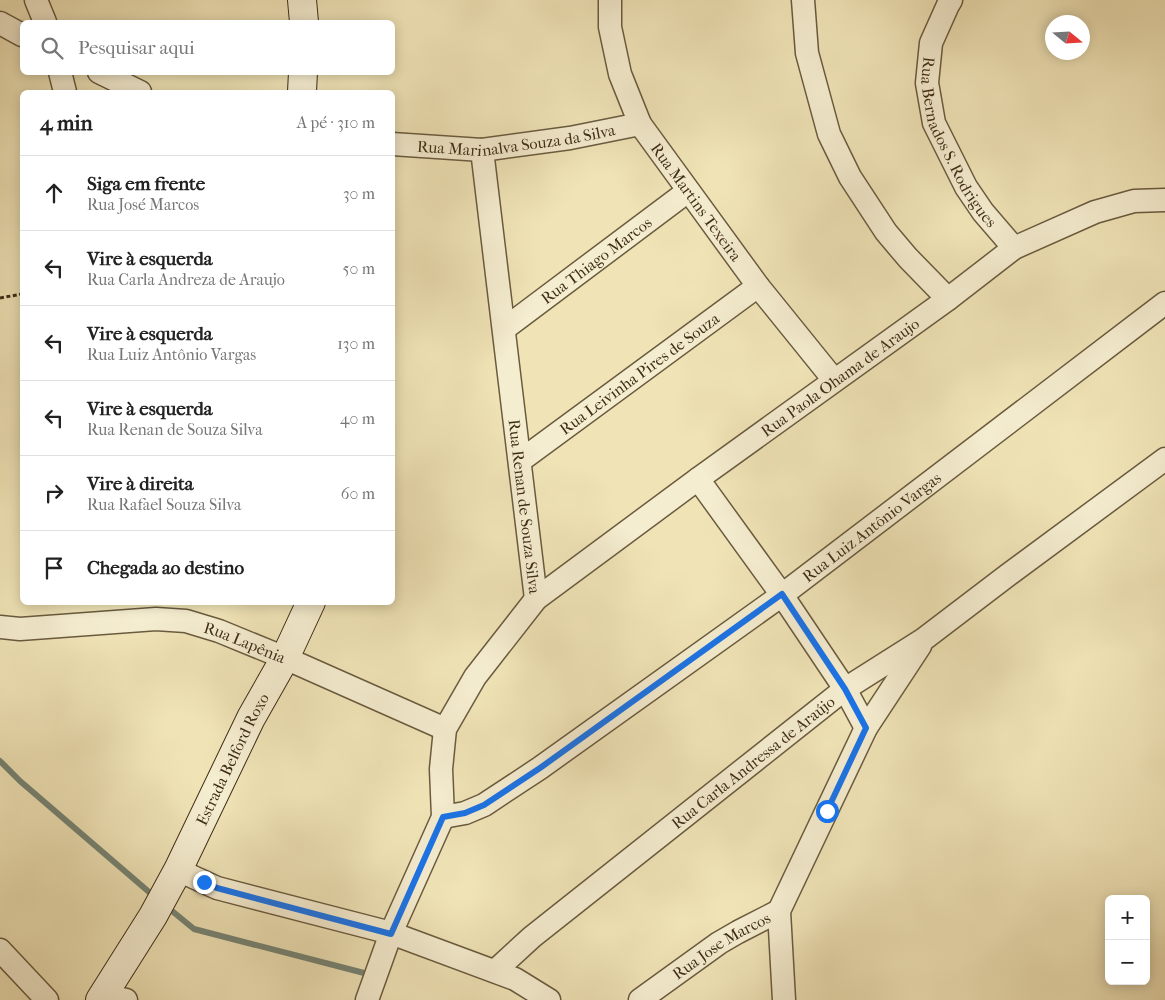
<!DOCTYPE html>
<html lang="pt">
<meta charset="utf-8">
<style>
:root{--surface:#fff;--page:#f2f2f2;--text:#222;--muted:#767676;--line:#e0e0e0}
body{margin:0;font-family:"IM FELL French Canon",serif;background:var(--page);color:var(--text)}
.controls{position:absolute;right:15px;bottom:15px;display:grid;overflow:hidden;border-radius:8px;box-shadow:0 2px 12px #0003}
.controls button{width:45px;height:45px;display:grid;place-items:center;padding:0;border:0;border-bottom:1px solid var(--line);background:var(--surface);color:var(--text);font:25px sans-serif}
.compass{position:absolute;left:1045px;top:15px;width:45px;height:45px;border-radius:50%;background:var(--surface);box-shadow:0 2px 12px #0003;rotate:108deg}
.stop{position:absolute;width:15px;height:15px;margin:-11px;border:4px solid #1a73e8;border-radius:50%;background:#fff}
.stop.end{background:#1a73e8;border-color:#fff;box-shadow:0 1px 5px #0008}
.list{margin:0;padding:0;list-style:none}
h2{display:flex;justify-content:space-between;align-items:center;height:65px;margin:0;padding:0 20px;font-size:21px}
h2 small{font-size:16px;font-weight:400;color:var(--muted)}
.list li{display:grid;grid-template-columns:32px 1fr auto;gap:15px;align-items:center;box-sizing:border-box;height:75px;padding:0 20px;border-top:1px solid var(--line)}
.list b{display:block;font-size:19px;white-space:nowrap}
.list p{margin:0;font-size:16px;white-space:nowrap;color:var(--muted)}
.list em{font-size:16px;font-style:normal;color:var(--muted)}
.icon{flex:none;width:28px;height:28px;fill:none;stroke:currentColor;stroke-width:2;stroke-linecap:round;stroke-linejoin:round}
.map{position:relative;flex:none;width:1165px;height:1000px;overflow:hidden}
.search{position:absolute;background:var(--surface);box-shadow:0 2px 12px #0003;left:20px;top:20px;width:375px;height:55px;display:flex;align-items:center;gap:12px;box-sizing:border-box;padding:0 18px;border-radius:8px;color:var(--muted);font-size:19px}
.panel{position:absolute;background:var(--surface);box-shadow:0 2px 12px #0003;left:20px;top:90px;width:375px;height:515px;border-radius:8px}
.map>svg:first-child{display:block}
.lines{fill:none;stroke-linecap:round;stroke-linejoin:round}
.stream{stroke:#768475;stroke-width:6}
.street-casing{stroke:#6a5b3f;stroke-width:25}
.secondary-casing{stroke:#3e2d17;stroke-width:30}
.path{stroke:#3e2d17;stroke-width:3;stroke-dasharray:4 2.5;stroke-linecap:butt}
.street{stroke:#f5edd0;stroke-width:22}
.secondary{stroke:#f5edd0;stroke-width:28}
.route{stroke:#1a73e8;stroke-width:6}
.labels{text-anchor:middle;stroke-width:4.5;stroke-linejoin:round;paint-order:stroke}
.street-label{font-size:16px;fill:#3e2d17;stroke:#f5edd0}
</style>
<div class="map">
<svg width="1165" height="1000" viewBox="0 0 1165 1000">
<rect width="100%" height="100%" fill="#f0e4b7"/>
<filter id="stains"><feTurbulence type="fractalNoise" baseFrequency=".004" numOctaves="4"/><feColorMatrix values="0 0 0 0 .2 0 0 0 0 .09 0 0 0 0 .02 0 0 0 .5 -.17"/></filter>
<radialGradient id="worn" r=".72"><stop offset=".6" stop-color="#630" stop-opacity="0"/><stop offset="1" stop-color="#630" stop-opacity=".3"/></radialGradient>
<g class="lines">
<!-- stream -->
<path class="stream" d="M0,761L20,781L156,898
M166,906L194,929L368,974"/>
<!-- street casing -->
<g class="street-casing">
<g id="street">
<path d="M36,0L45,22"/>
<path id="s1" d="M610,0V27L620,74L640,124L758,286L834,380"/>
<path d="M803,0L807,53L829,134L850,177L886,232L908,258L948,299"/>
<path id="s2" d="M951,0L948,5L931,43L927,83L934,123L966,187L983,212L1014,248"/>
<path d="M0,23L22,35"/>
<path d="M60,72L65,92"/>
<path d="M99,72L140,92"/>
<path id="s3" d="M392,144L482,150L570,138L640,124"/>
<path id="s4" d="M482,150L536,599"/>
<path id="s5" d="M504,329L688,191"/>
<path id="s6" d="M520,461L758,286"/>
<path d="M698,479L782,595L845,689L866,728"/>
<path id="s7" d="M0,627L20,629L156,619L186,621L219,631L285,658L445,729"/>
<path id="s8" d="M443,817L465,813L484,805L540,768L782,595L1165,303"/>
<path d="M178,870L217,888L391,933L515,979L549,1000"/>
<path d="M0,950L47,1000"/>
<path id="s9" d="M495,971L532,937L845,689L924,639L1008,575L1165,459"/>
<path d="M104,995L126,1000"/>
<path id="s10" d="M367,1000L391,933L443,817L441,769L445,729L475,677L536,599L698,479L948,299L1014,248L1095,212L1134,201L1165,200"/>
<path id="s11" d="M640,1000L719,943L738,932L779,911"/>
<path d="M784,1000L779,911L866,728L920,646"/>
</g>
</g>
<!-- secondary casing -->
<g class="secondary-casing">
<g id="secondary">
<path d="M302,0L304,22"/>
<path d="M302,92L303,72"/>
<path id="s12" d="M100,1000L153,916L178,870L251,718L285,658L311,602"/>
</g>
</g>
<!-- path -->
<path class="path" d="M0,298L22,294"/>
<!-- street -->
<use href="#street" class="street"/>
<!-- secondary -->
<use href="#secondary" class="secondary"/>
</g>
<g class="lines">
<!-- route -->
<path class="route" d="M204,882L217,888L391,934L443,817L465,813L484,805L540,768L782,594L845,689L866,728L827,811"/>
</g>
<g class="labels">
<!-- street labels -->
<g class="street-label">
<text dy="6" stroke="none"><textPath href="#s3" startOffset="125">Rua Marinalva Souza da Silva</textPath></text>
<text dy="6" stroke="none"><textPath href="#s2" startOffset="154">Rua Bernados S. Rodrigues</textPath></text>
<text dy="6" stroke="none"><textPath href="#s1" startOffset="225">Rua Martins Texeira</textPath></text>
<text dy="6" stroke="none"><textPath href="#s5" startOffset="115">Rua Thiago Marcos</textPath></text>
<text dy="6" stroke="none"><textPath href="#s6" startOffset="148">Rua Leivinha Pires de Souza</textPath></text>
<text dy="6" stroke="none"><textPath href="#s10" startOffset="822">Rua Paola Ohama de Araujo</textPath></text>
<text dy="6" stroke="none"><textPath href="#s4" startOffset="359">Rua Renan de Souza Silva</textPath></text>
<text dy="6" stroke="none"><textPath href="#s8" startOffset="520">Rua Luiz Antônio Vargas</textPath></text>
<text dy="6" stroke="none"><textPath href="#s7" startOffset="249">Rua Lapênia</textPath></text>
<text dy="6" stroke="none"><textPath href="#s12" startOffset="275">Estrada Belford Roxo</textPath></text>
<text dy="6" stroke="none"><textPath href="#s9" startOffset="332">Rua Carla Andressa de Araújo</textPath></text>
<text dy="6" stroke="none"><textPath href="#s11" startOffset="98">Rua Jose Marcos</textPath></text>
</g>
</g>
<rect width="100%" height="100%" filter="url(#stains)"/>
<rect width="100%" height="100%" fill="url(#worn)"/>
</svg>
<div class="controls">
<button>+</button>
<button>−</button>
</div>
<svg class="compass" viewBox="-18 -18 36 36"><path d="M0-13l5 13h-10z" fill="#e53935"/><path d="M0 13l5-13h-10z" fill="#767676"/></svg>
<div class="stop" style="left:827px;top:811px"></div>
<div class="stop end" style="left:204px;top:882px"></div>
<div class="search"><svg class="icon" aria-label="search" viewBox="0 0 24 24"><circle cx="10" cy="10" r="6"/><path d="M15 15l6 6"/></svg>Pesquisar aqui</div>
<section class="panel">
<h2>4 min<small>A pé · 310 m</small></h2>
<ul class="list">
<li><svg class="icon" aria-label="ahead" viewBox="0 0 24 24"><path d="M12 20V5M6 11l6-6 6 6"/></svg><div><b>Siga em frente</b><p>Rua José Marcos</p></div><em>30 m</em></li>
<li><svg class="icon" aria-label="left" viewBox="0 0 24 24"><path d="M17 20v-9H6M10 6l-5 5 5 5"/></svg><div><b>Vire à esquerda</b><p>Rua Carla Andreza de Araujo</p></div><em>50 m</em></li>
<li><svg class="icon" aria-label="left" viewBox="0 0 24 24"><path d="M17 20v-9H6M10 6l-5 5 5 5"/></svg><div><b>Vire à esquerda</b><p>Rua Luiz Antônio Vargas</p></div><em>130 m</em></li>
<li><svg class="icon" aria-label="left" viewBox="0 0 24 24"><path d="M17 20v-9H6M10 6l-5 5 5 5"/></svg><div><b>Vire à esquerda</b><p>Rua Renan de Souza Silva</p></div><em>40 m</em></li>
<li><svg class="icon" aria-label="right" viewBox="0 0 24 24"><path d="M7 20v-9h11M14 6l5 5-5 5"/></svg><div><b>Vire à direita</b><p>Rua Rafael Souza Silva</p></div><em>60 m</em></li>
<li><svg class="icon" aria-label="arrive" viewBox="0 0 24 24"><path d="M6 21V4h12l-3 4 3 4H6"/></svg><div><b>Chegada ao destino</b></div></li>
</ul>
</section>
</div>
